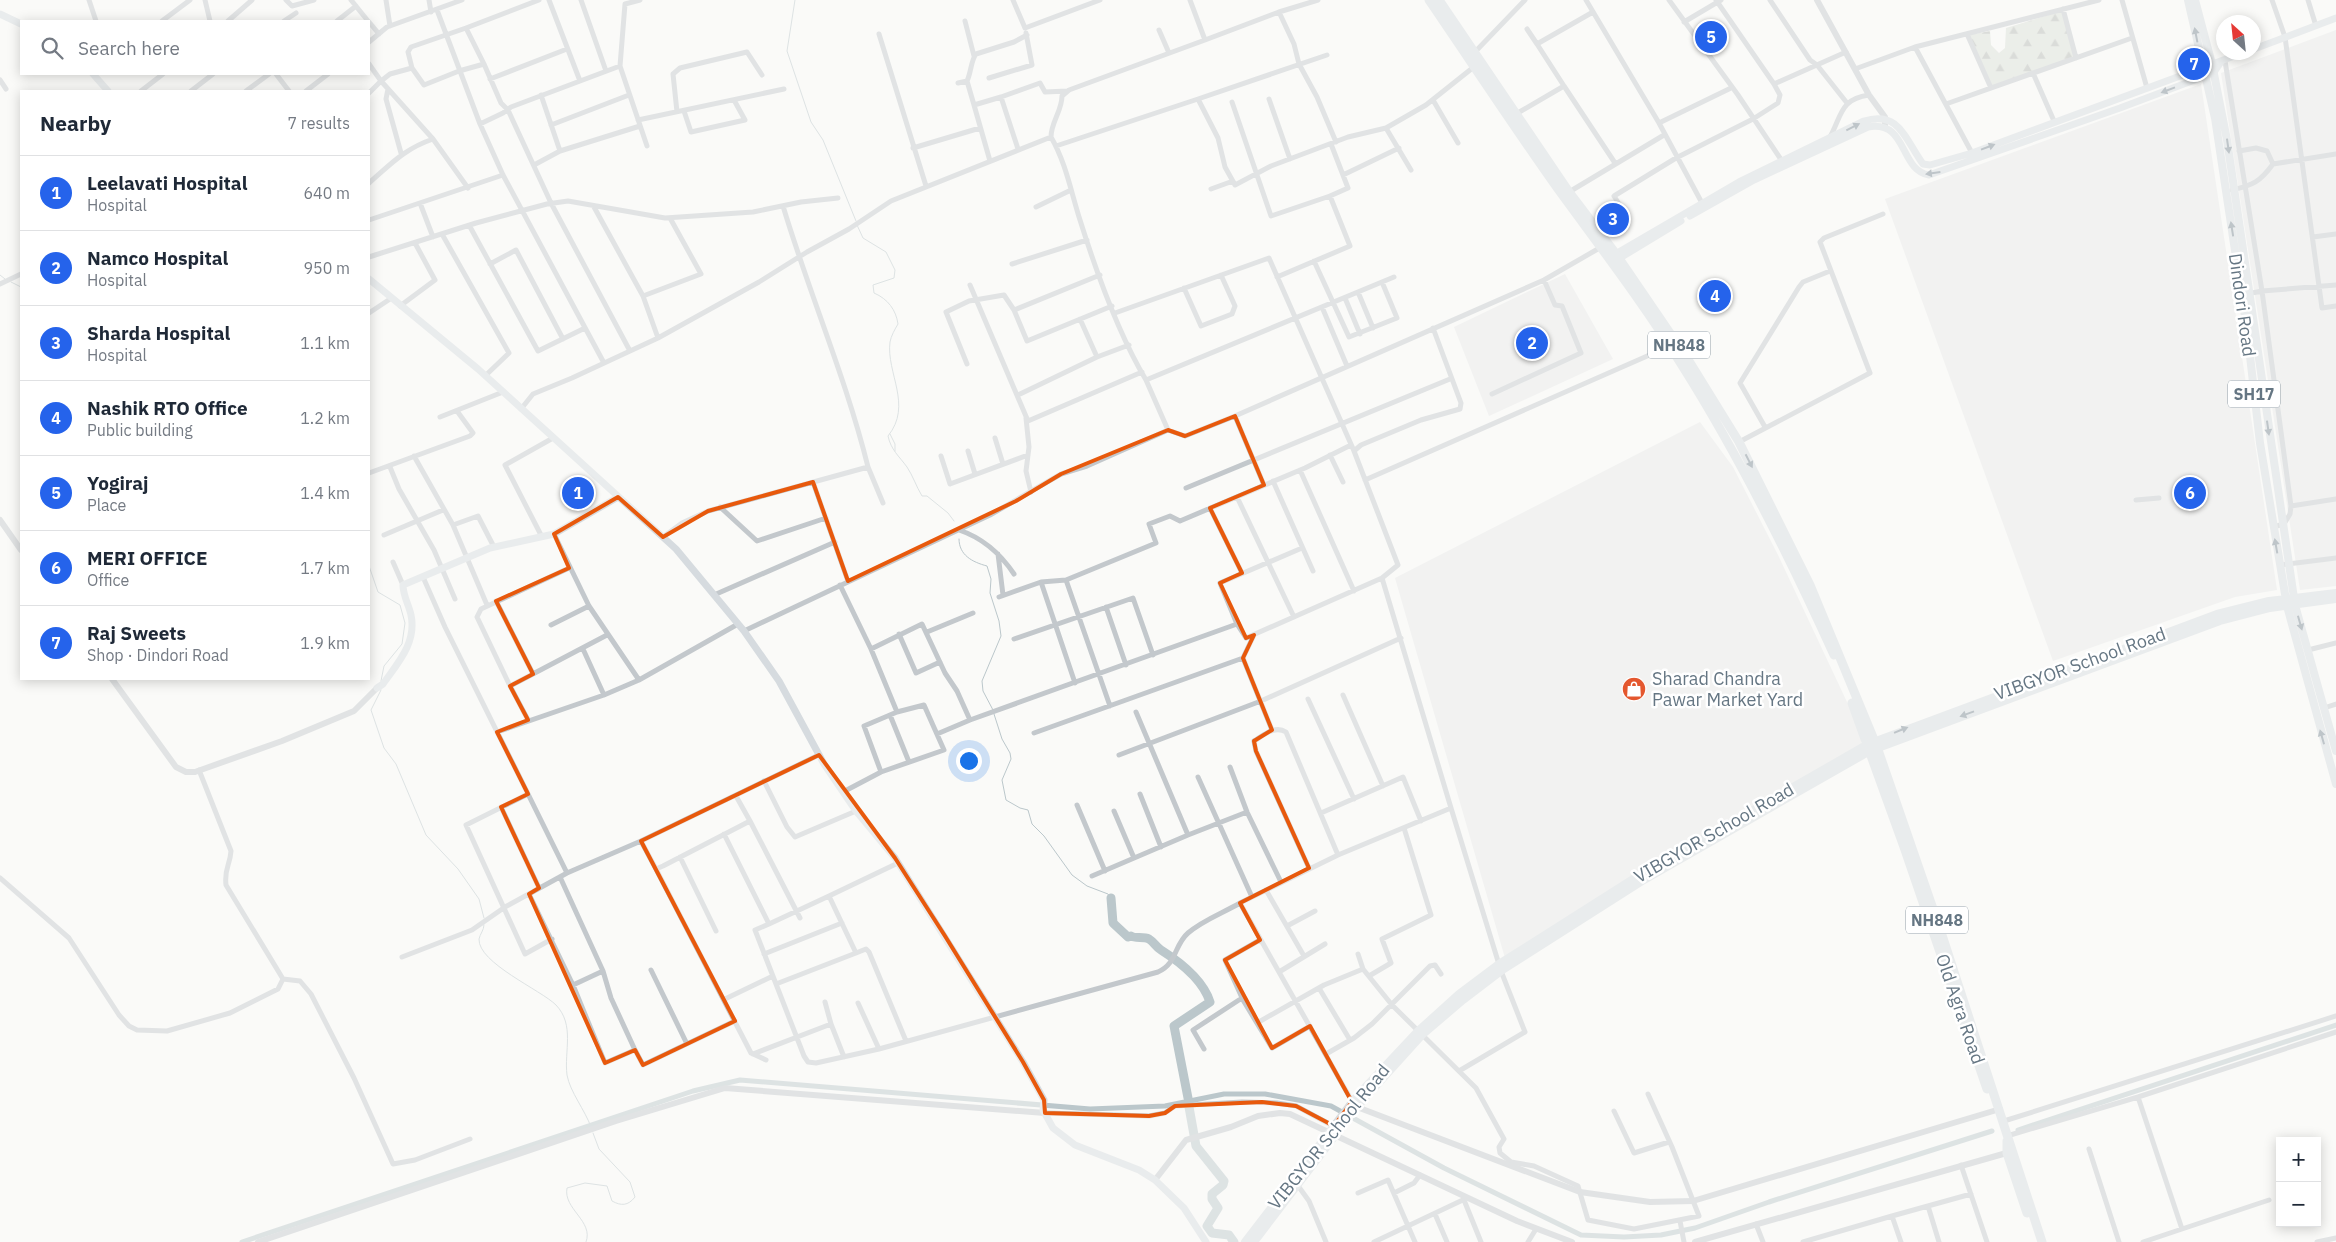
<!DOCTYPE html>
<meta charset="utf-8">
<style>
:root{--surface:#fff;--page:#f6f6f7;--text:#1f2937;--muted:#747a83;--line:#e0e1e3;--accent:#2563eb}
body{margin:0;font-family:"IBM Plex Sans",sans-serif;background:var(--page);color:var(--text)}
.controls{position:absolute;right:15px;bottom:15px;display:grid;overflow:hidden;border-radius:0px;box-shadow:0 2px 12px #0003}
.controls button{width:45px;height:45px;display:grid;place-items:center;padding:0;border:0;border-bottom:1px solid var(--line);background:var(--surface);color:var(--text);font:25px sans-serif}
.compass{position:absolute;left:2216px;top:15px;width:45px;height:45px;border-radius:50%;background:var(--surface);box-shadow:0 2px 12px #0003;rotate:333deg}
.you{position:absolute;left:968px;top:760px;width:18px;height:18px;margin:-12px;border:4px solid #fff;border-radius:50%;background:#1a73e8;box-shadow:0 0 0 8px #1a73e833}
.badge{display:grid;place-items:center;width:32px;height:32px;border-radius:50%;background:var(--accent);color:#fff;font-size:16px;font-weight:700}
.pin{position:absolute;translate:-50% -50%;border:2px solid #fff;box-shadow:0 1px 5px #0006}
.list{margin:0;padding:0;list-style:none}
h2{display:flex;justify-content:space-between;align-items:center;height:65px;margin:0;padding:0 20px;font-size:21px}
h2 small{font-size:16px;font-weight:400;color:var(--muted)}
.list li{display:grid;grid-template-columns:32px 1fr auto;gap:15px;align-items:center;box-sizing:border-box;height:75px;padding:0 20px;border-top:1px solid var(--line)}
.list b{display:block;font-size:19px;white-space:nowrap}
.list p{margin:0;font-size:16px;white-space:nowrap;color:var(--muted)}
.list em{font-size:16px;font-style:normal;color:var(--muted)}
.icon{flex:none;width:28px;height:28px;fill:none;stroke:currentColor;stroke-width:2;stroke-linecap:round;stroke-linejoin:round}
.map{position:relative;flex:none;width:2336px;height:1242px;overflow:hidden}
.search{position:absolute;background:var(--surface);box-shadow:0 2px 12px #0003;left:20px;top:20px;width:350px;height:55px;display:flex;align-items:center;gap:12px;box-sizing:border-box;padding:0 18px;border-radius:0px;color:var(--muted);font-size:19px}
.panel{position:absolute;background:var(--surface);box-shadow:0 2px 12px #0003;left:20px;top:90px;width:350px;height:590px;border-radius:0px}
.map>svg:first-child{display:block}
.built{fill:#e8e9e9}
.forest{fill:url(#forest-firs)}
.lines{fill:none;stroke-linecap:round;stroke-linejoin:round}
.stream{stroke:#bbc7cb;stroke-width:1}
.canal{stroke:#bbc7cb;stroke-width:5}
.river{stroke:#bbc7cb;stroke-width:9}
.minor{stroke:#c3c8cc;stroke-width:5}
.tertiary{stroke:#c3c8cc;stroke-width:6}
.secondary{stroke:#d6dbdf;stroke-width:7}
.primary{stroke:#d6dbdf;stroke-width:8}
.trunk{stroke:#d6dbdf;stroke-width:9}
.oneway{fill:#768591}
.marked{fill:none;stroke:#e8590c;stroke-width:4;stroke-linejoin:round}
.labels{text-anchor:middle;stroke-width:5;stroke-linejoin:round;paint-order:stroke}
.shield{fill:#fff;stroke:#939fa8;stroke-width:1}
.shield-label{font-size:16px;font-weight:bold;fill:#657683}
.street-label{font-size:18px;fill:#657683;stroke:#fff}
.poi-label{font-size:18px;fill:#657683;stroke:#fff;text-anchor:start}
</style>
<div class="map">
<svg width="2336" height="1242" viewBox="0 0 2336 1242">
<defs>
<pattern id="forest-firs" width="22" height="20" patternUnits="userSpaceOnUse" patternTransform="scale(1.25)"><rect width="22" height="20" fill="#dadfd7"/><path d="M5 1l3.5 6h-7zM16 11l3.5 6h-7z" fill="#b4b9b4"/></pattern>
</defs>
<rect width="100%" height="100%" fill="#fafaf8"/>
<!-- built -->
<path class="built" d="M2336,30V586L2300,590L2221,73Z
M2201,84L2277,590L2235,597L2053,661L1885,199Z
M1565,274L1613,359L1489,416L1454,327Z
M1700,422L1733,467L1778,555L1862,734L1861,746L1505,958L1395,578Z"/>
<!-- forest -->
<path class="forest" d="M2062,11L2074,57L1990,87L1969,35L1990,31L1991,45L1999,53L2005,48L2006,28Z"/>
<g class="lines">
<!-- stream -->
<path class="stream" d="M795,0L787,51L811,122L823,140L856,221
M857,225L863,238L886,252L895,270L894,278L873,285L874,293C888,299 896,310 898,324C895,329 891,336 890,342C886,373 913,405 888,436C891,450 899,456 907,467C913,476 916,486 922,496H927L948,513L954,521
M0,275L5,279
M11,282L21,287
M890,434L895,444V451
M959,539C959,555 972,562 987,566L991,579L990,593L999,621L1001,636L982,681L983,691L993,710
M369,566L378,592L400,605L405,623L402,644L384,666L381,681
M381,690L371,710L384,748L396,764L426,835L458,869L479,899L484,918
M994,714L1002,739L1010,753L1011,759L1002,780L1006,800L1020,808L1028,810L1032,824L1044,836L1072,875L1087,886L1108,894L1111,898
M484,925C484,930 480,934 479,939C478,963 541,990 556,1005C575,1025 564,1051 567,1075C570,1092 585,1110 591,1127
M586,1242C594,1221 563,1209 567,1188L585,1183L607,1186L612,1201C621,1206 628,1206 635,1197L630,1182L599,1149L593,1133"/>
<!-- canal -->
<path class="canal" d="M2018,1130L2336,1025
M242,1242L693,1091L740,1080L1090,1109L1165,1106L1224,1094H1265L1331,1106L1444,1168L1581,1235L1624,1237L1661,1235L1695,1228L1769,1202L1992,1131"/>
<!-- river -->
<path class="river" d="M1111,898L1113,923L1128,937L1131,936C1136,939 1143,936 1149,939C1154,942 1156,947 1161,950C1180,962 1203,980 1210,1002L1174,1026L1188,1098
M1189,1107L1196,1146L1224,1181L1223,1185L1212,1194V1199L1218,1208L1207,1226L1212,1233L1229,1235L1234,1242"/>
<!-- minor -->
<path class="minor" d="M89,0L96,21
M205,0L210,21
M286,0L292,6L314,0
M351,0L368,21
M386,0L390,26
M429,0L431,12
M549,0L580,81
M581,0L606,71
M640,0L625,4L620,66L647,146
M1013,0L1025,28L1100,0
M1190,0L1205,40L1279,12
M1318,0L1279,12L1294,44L1299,64L1317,97L1336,142
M1586,0L1659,123L1702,203
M1669,0L1738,95L1782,161
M1716,0L1774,84L1846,52
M1770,0L1810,60L1817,65L1847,103
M2122,0L2147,88
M2272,0L2285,37L2322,308L2336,306
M2308,0L2316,26
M2063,9L2076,58
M437,10L480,124L503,175L604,363
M162,21L190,0
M228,21L252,0
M284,21L296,13
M337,21L356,6
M965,21L974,56
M369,22L379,34
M1684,22L1721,0
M466,28L539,0
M1527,29L1537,44L1593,12
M1159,30L1169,53
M879,34L926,186
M1967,34L1991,88
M369,42L387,27L462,0
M1537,44L1564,86
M1915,47L1972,153
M1473,54L1525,0
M2225,61L2262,291L2336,285
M369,64L381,81L390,74L412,68
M484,64L466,28L411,47L408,52L412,68L424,85L459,71L484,64L501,103L508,110L551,203L630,351
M1855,69L1915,47L2099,0
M2033,73L2054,121
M276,74L289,91
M989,78L1032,65L1026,33
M490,79L567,49
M0,80L6,89
M967,81L974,105
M958,83L967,81C971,73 971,60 976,54L1014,42L1027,35
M388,89L386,99L401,153
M141,91L163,74
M191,91L213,74
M246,91L269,74
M306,91L328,74
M369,93L381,81L433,139L468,188
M541,95L560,151
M1001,97L1040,83L1045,92L1067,91
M1198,99L1327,55
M1269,99L1290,159
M1433,100L1458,143
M1232,102L1271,216L1330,196L1350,246L1277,277
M1946,104L2132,38
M684,111L691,132L745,120L734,100
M677,112L673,74L680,68L747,52L762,75
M1516,114L1564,86L1615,163
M638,120L784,89
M1659,123L1731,88
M480,124L503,113L511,107L620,66
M551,125L629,95
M1386,128L1411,170
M1051,137C1051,122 1062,111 1062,96L1069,90L1205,40
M1830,137C1842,115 1840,99 1869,95
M1056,146L1198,99L1218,138L1225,167L1235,185L1271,166L1348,137L1386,128L1426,105L1475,66
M913,148L980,128
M2239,151L2256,148L2267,151L2273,164
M990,161L974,105L1001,97L1018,149
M534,165L560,151L640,126
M1343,175L1399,148
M369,183C391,164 404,149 433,139
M1211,189L1233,181
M2232,190C2253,185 2260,182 2273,164L2336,154
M1569,192L1664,135
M1330,196L1348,188L1331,144
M420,203L433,237
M783,206C809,293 846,378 868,467
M594,207L643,296L658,338
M1036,207L1071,190
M1624,212L1614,196L1676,158L1753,119L1778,103L1780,95L1774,84
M369,220L503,175
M469,225L538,351L585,328
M442,234L509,353L485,376
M2313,237L2336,234
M369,257L476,223L547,204L568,201L665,218L753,212L801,202L838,198
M1314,261L1349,337L1397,318L1382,282
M490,264L516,250L563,339
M1012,264L1087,240
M0,284L21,274
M970,285L1028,421L1142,372
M1184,288L1201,326L1232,314L1235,306L1221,275
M1358,292L1373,328
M2247,294L2262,291L2291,506L2290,514L2284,524L2273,527
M643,296L701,274L670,218
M1345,298L1360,334
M400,306L435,280L415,243
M1322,307L1347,366
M1014,310L1100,275
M369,313L390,299
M1115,313L1269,258L1354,451L1398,565L1382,578L1451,808L1338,855L1240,903
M1080,319L1097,357
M967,364L946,312L969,301L1004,295L1014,310L1027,341L1112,306
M1146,380L1168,430
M1492,394L1581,353L1562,306L1555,305L1544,280
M1018,395L1097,357L1129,345
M521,409L533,394L572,378L658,338L759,282L807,252L849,229L891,201L1051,137C1066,163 1071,192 1080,220C1096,271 1119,335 1146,380L1394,277
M1235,416L1264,485
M440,417L503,392
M1026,418L1029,447L1026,471L1031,492
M1765,427L1740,383L1799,287L1803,282L1830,271
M995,438L1003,464
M1739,442L1870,373L1820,242L1824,238L1883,214
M968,451L975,474
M1354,451L1361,445L1421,420L1460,409L1461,403L1433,328
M1330,455L1343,482
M414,456L453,525L487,605
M941,456L950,484L1028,455
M390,467L399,489L434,550L455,599
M1300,470L1354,591
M369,473L470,436L473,433L457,411
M1365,480L1670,346
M1273,481L1313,571
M813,482L848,581
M1186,488L1450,379
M1237,497L1294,617
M2136,500L2159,498
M2291,506L2336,499
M720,507L757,541L826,518
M1210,508L1242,573
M453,525L478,516L494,547
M959,530C983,538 1000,553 1014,574
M554,534L589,606L639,680
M384,535L443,510
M542,537L505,465L553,438
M663,537L682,523L708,511L868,467L883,503
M998,554L1003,595
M393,562L403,585
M2280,565L2336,558
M569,568L481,609L477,617L510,686L607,635
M423,577L445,627L528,794L466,825L525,954L552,939
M1041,582L1066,580
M840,585L871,649L897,712L864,726L881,772L843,792
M714,595L835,542
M999,597L1041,582L1075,683
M496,601L533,674
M1106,607L1126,665
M1237,624L1220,583L1302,548
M551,625L589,606
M744,631L990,515L1061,474L1087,466L1168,430L1185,436L1235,416L1544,280L1603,246
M927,632L973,613
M899,634L916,673L940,662
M1254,635L1243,658L1272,730
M1014,639L1133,598L1153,655
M583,649L604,695
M871,649L922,624L945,673L957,691L970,720L937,734
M2308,650L2336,643
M510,686L528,720
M1343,695L1383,786
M1308,699L1354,799
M1110,706L1066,580L1156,543L1149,524L1170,516L1180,521L1305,468L1351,445
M2324,708L2336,704
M1136,712L1188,835L1247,812
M890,715L909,762
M970,720L1237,624L1246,638L1382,578
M497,732L604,695L639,680L738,624
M1034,733L1243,658
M1119,755L1261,701L1401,638
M1230,767L1247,812L1281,882
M199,770L231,851C230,866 224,868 226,885L283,979
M881,772L944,750L924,705L897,712
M1198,777L1252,897
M764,781L787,827L795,837L856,811
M528,794L567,873
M1140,794L1161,847
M1077,805L1105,871
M501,807L539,888
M1451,808L1501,971L1525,1032L1459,1071
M1114,811L1134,858
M1321,813L1403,777L1421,821
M750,821L800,918
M724,834L769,924L755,930L804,1056L808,1062L816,1063L879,1049L1158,972C1177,964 1174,945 1188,933C1203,920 1223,913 1240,903L1353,1103
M641,841L656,869L663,866L750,821L736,796
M680,857L716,931
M1309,868L1256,751L1254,741C1264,735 1275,725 1286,732L1338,855
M656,869L751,1053L766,1060
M1092,876L1188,835
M0,878L69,938L119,1015L129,1026L137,1030L167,1031L230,1013L278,989L283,979
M1266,890L1304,956
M529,894L573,985L603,971L560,877
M769,924L829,896
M1287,926L1315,911
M1260,940L1225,960L1243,1000L1272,1048L1310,1026
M856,953L866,949L869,952L906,1041
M764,954L842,923
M1358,954L1363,969L1392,1005L1476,1088L1504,1139L1499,1147L1500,1153L1511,1162L1534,1166L1578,1186L1588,1220L1634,1229L1699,1216L1672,1147L1648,1094
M402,957L472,930L505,907L567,873L641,841L819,755
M651,970L687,1044
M1279,972L1325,944
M1369,976L1391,963L1382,939L1431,915L1404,828
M283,979L300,981L311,994L354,1078L393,1164L415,1160L470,1139
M776,984L856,953L829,896L898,863
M573,985L605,1063L635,1050L611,998L603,971
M1319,988L1350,1040
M725,999L773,976
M825,1002L831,1024L844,1057
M858,1003L879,1049
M1257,1023L1324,985L1363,969
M1204,1049L1193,1030L1242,998
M635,1050L643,1065L735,1021
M753,1054L831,1024
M1326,1054L1354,1038L1372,1024L1430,966L1435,965L1441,974
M2138,1097L2182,1229L2143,1242
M1614,1111L1634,1153L1669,1142
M1045,1113L1149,1116L1165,1113L1175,1106L1242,1102L1277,1103L1296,1106L1335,1127
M2004,1121L2336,1016
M2007,1136L2138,1097L2336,1032
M2089,1149L2119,1242
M1961,1165L1987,1242
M1296,1183L1309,1201L1326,1242
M1358,1193L1388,1180L1415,1242
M1394,1193L1414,1183L1420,1175
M1464,1200L1481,1242
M1928,1206L1939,1242
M1435,1214L1447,1242
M1892,1216L1971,1194
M1680,1221L1684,1242
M1756,1224L1763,1242
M2182,1229L2269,1200
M1374,1242L1467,1198
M1528,1242L1536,1229
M1803,1242L1892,1216L1901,1242
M2317,1242L2336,1238"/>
<!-- tertiary -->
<path class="tertiary" d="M1817,0L1869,95L1885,117V127
M0,520L21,550
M112,679L176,767L186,772H195L282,741L354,711L377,688
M1357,1107L1580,1192L1650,1202L1693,1201L2000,1109
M1155,1180L1186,1140L1231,1127L1258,1116L1280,1113L1290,1114L1517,1221L1572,1242
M258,1242L616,1121L725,1088L1045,1113
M1695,1242L2010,1152"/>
<!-- secondary -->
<path class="secondary" d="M0,14L21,24
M2254,49L2336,18
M93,74L108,91
M1690,216L1754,180L1868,127C1908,120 1899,170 1929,175L2120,108L2205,76L2214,72L2221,62
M1612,256L1739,182L1864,121C1899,110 1905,139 1923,164L1930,165L1972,153L2245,52
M1615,261L1681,221
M369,279L478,369L676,549L744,631L779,681L824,764L856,811L895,858L1023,1062L1044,1100L1043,1110L1053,1128L1075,1145L1139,1170L1155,1180L1184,1208L1206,1242
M377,688L383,684C397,664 417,643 411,615C409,605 403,596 403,585L490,548L554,534L618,497"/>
<!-- primary -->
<path class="primary" d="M2188,0L2215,118L2247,330L2260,443L2287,606L2336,784
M2195,0L2212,64L2227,140L2295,605L2336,751
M1245,1242L1357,1096L1418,1031L1459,994L1499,964L1638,876L1868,744L2217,614L2269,601L2336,593
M1254,1242L1357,1107L1422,1035L1463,1000L1501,971L1644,880L1870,751L2220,621L2270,608L2336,599"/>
<!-- trunk -->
<path class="trunk" d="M1429,0C1472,63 1514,127 1558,189C1601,248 1645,305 1683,367C1741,459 1789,556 1834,655
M1439,0L1569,192L1616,254L1689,361L1739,442L1810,585L1877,747L1941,932L2042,1242
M1852,703L1904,847L1987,1089
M2007,1141V1153L2027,1213"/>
</g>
<!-- one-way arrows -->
<defs><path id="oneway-solid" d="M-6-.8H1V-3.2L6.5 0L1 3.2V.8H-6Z" transform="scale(1.25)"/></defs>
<g class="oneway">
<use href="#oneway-solid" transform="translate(2196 35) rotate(-101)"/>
<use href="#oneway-solid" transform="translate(2168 90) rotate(159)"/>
<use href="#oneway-solid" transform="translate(1853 127) rotate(-27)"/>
<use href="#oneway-solid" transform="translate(2228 146) rotate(82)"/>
<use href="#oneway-solid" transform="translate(1988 147) rotate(-21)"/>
<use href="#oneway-solid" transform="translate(1933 173) rotate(172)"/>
<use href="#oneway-solid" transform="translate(2232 229) rotate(-99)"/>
<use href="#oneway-solid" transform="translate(2268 428) rotate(82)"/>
<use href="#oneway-solid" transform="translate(1749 461) rotate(63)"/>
<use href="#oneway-solid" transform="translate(2276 546) rotate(-100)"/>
<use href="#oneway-solid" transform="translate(2300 623) rotate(74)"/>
<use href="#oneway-solid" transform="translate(1967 714) rotate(160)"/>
<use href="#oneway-solid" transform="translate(1901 730) rotate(-22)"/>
<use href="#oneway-solid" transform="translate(2322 737) rotate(-106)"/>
</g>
<!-- marked area -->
<path d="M0 0H2336V1242H0ZM1235,416L1264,485L1210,508L1242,573L1220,583L1246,638L1254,635L1243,658L1272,730L1254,741L1256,751L1309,868L1240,903L1260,940L1225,960L1272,1048L1310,1026L1352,1102L1334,1126L1296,1106L1262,1102L1175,1106L1165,1113L1149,1116L1045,1113L1044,1100L1023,1062L945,936L895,858L819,755L641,841L735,1021L643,1065L635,1050L605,1063L529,894L539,888L501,807L528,794L497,732L528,720L510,686L533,674L496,601L569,568L554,534L618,497L663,537L708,511L813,482L848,581L1016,501L1061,474L1168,430L1185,436Z" fill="#fafaf8" fill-opacity=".55" fill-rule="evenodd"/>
<path class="marked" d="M1235,416L1264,485L1210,508L1242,573L1220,583L1246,638L1254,635L1243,658L1272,730L1254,741L1256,751L1309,868L1240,903L1260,940L1225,960L1272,1048L1310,1026L1352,1102L1334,1126L1296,1106L1262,1102L1175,1106L1165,1113L1149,1116L1045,1113L1044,1100L1023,1062L945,936L895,858L819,755L641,841L735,1021L643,1065L635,1050L605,1063L529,894L539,888L501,807L528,794L497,732L528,720L510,686L533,674L496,601L569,568L554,534L618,497L663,537L708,511L813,482L848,581L1016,501L1061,474L1168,430L1185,436Z"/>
<!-- icons -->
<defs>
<g id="shop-disc" transform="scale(1.25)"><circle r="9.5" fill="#e4572e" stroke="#fff"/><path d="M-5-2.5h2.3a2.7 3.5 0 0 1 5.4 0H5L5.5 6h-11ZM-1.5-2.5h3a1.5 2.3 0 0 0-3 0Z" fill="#fff"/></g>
</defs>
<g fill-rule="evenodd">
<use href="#shop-disc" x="1634" y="689"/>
</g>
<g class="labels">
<!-- shield labels -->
<g class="shield">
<rect x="1648" y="331.5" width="62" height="27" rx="4"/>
<rect x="2228" y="380.5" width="52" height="27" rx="4"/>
<rect x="1906" y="906.5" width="62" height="27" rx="4"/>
</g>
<g class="shield-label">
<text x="1679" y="351">NH848</text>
<text x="2254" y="400">SH17</text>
<text x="1937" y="926">NH848</text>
</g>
<!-- street labels -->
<g class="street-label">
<text transform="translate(2242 305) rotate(82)" y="6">Dindori Road</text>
<text transform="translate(2080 664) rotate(-20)" y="6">VIBGYOR School Road</text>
<text transform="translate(1714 833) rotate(-30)" y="6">VIBGYOR School Road</text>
<text transform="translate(1960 1009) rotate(71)" y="6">Old Agra Road</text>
<text transform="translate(1329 1137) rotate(-51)" y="6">VIBGYOR School Road</text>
</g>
<!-- poi labels -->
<g class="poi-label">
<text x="1652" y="685">Sharad Chandra<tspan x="1652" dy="21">Pawar Market Yard</tspan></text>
</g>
</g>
</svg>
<div class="controls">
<button>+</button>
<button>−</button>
</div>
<svg class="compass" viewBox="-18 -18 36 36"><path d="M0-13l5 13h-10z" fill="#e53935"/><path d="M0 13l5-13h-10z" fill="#747a83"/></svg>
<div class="you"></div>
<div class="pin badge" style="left:578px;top:493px">1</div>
<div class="pin badge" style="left:1532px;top:343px">2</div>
<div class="pin badge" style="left:1613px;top:219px">3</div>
<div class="pin badge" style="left:1715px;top:296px">4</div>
<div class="pin badge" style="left:1711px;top:37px">5</div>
<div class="pin badge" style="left:2190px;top:493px">6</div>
<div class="pin badge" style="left:2194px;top:64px">7</div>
<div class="search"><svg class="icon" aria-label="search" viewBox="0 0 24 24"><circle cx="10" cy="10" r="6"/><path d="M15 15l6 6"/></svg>Search here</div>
<section class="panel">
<h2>Nearby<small>7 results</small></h2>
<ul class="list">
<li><span class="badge">1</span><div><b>Leelavati Hospital</b><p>Hospital</p></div><em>640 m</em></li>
<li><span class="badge">2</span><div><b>Namco Hospital</b><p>Hospital</p></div><em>950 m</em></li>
<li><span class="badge">3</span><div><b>Sharda Hospital</b><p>Hospital</p></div><em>1.1 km</em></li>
<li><span class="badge">4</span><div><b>Nashik RTO Office</b><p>Public building</p></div><em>1.2 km</em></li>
<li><span class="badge">5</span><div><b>Yogiraj</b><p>Place</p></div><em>1.4 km</em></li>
<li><span class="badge">6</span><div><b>MERI OFFICE</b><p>Office</p></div><em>1.7 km</em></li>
<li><span class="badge">7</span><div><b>Raj Sweets</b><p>Shop · Dindori Road</p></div><em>1.9 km</em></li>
</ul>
</section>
</div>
